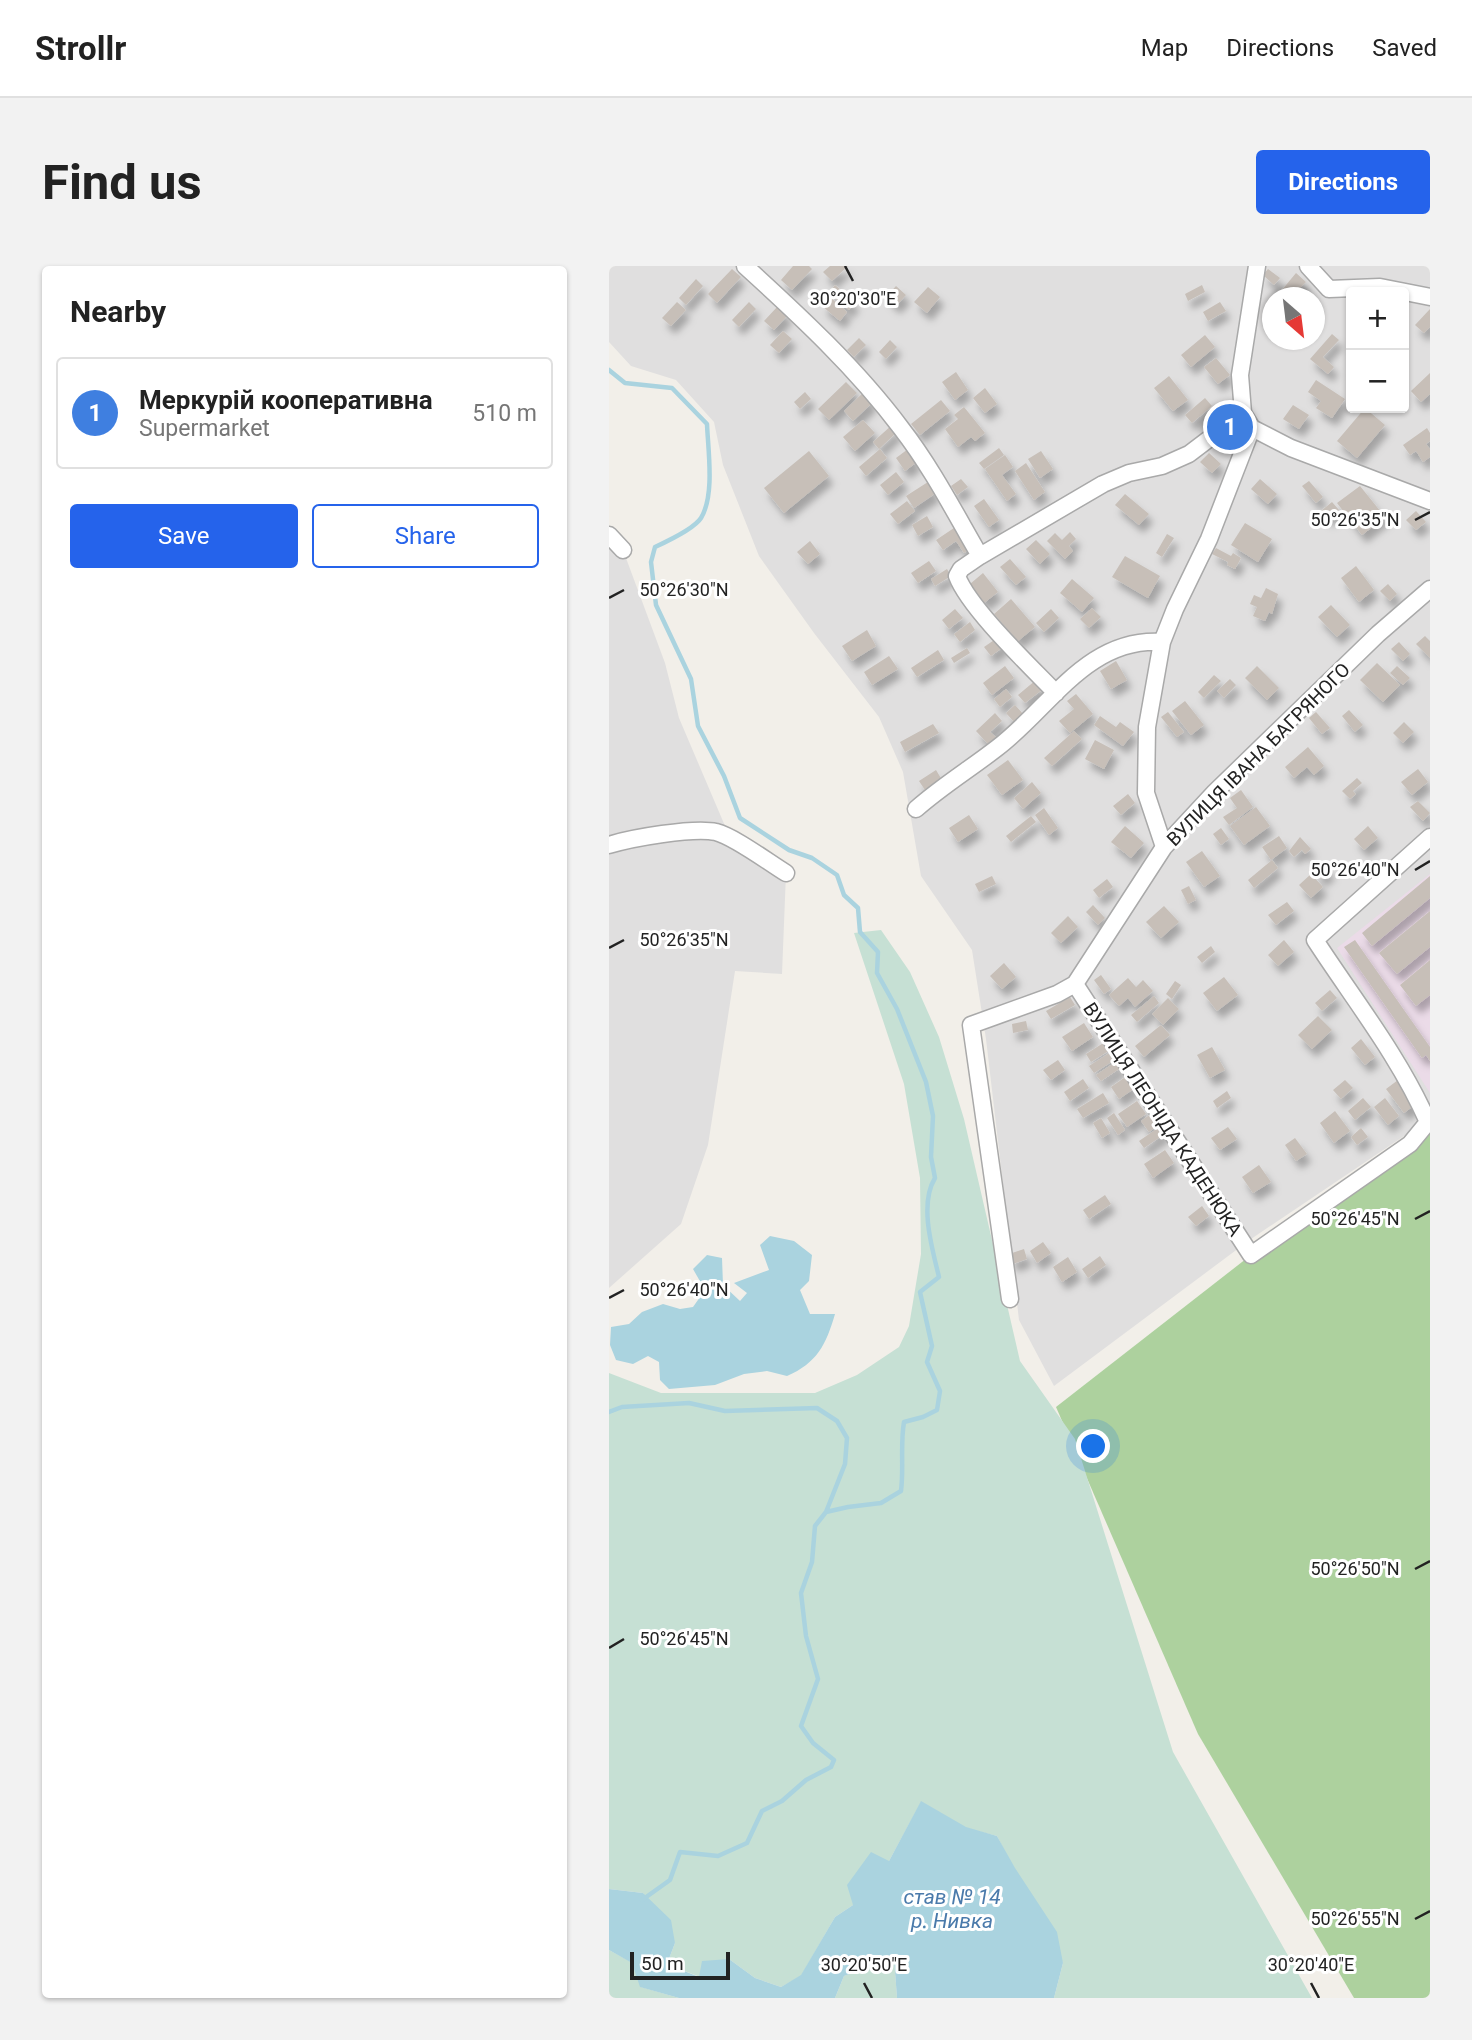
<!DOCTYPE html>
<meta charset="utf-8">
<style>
:root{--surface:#fff;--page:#f2f2f2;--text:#222;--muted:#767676;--line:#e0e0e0;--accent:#2563eb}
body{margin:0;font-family:Roboto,sans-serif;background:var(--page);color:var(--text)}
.controls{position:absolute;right:21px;top:21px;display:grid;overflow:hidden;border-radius:7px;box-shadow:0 2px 5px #0004}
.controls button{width:63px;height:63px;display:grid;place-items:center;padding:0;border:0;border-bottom:2px solid var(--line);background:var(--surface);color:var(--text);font:35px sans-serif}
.compass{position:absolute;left:653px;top:21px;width:63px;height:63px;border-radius:50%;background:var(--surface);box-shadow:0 2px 5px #0004;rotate:152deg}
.scale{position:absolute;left:21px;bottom:18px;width:100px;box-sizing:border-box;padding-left:7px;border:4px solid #222;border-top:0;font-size:19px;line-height:24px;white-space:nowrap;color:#222;-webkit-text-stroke:5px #fff;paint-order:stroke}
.you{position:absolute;left:485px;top:1181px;width:24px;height:24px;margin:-18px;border:5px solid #fff;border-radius:50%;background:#1a73e8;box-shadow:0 0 0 10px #1a73e833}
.badge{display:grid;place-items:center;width:46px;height:46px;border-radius:50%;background:var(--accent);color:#fff;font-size:23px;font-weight:700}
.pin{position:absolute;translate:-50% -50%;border:4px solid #fff;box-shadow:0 2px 7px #0006}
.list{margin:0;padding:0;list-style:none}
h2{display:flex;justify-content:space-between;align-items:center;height:91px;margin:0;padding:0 28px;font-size:30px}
h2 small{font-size:23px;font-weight:400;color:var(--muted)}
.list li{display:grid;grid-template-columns:46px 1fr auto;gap:21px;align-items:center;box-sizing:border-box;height:112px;margin:0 14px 14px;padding:0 14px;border:2px solid var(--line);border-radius:7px}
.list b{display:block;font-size:26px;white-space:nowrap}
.list p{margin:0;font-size:23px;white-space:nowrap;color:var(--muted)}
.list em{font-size:23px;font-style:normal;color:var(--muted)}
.actions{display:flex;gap:14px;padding:21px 28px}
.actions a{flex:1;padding:16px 0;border:2px solid var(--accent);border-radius:7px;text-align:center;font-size:24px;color:var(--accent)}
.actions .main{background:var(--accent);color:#fff}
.map{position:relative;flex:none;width:821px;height:1732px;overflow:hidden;border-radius:7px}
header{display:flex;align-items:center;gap:42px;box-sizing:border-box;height:98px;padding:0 35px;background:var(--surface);border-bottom:2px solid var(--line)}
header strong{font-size:33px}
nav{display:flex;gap:38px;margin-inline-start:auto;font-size:24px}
.intro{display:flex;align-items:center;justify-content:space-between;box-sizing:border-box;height:168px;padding:0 42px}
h1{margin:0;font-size:49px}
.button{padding:18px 32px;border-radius:7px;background:var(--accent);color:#fff;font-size:24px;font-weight:700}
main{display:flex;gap:42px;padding:0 42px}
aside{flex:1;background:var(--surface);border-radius:7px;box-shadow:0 2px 5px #0004}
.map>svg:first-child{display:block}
.residential{fill:#e0dfdf;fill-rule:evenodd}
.industrial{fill:#ebdbe8}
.forest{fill:#add19e}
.wetland{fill:#c6e0d4}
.water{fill:#aad3df}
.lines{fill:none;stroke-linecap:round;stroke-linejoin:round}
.stream{stroke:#aad3df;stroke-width:4.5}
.building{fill:#c7bfb8;filter:url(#shadow)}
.minor-casing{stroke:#a9a9a9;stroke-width:19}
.minor{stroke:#fff;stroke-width:16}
.ticks{fill:none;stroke:#222;stroke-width:2.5}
.labels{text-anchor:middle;stroke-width:6;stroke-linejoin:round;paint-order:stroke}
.street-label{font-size:19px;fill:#222;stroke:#fff}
.water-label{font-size:21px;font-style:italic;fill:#4a7aab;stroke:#fff}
.ticks-label{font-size:18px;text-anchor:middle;fill:#222;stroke:#fff;stroke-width:6;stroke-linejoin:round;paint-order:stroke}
</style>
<header>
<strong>Strollr</strong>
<nav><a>Map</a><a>Directions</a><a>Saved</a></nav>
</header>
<div class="intro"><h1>Find us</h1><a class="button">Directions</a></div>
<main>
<aside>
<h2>Nearby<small></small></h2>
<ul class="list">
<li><span class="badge" style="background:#3f7fe0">1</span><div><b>Меркурій кооперативна</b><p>Supermarket</p></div><em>510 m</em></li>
</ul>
<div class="actions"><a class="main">Save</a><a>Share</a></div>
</aside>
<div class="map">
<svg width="821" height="1732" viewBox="0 0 821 1732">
<defs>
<filter id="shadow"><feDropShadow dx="4.5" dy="8" stdDeviation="3.5" flood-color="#0004"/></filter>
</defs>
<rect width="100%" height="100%" fill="#f2efe9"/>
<!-- residential -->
<path class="residential" d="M0,0H821V849L795,870L642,973L445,1120L410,1054L377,773L363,684L312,610L294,506L270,451L205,367L150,290L114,199L105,156L67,114L22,100L0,76ZM742,26H795V142H742ZM664,32H706V74H664Z
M0,269L14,284L56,397L70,452L122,574L177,607L173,708L126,705L99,879L72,958L0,1022Z"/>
<!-- industrial -->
<path class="industrial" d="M821,608V827L728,682Z"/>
<!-- forest -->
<path class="forest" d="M821,855V1732H745L589,1468L447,1141L642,989Z"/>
<!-- wetland -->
<path class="wetland" d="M272,664L301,706L330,771L355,853L411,1095L466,1173L564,1486L703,1732H445L454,1697L388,1570L357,1562L312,1536L280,1595L244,1639L226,1651L192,1710L172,1721L146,1712L120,1693L91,1711L58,1698L66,1677L34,1627L0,1623V1107L52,1127H206L248,1109L290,1081L300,1060L312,988L311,912L295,818L245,667Z
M0,1684L24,1697L32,1721L70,1732H0Z
M285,1691L288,1732H226L235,1710Z"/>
<!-- water -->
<path class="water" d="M161,970L185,975L203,989L200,1015L191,1024L201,1048H226C217,1079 208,1097 178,1110L158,1105L135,1108L106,1119L60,1123L51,1114L50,1096L39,1090L24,1098L7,1094L1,1079L2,1061L20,1058L33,1046L54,1038L71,1043L84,1041L96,1024L84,1003L98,989L113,992L114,1019L131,1035L138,1027L125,1017L160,1004L151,979Z
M312,1535L357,1561L388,1570L406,1602L448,1666L454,1697L445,1732H288L285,1692L235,1710L226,1732H70L31,1721L23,1697L0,1684V1623L34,1627L62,1654L66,1677L58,1698L90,1711L93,1695L120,1693L146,1712L172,1721L192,1709L226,1651L244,1639L238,1619L262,1586L280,1595Z"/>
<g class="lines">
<!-- stream -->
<path class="stream" d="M0,104L16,117L63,122L98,158C99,184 106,229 92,252C85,263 59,275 46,281L42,296L47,339L82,413L89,460L115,510L131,552L180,584L203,592L228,609L235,629L249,642L251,666L269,686L268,707L288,743L317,816L324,850L322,891L326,912C310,938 323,982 330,1011L311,1026L323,1080L318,1096L331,1125L328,1144L314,1151L295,1156C291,1179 295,1202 292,1225L272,1237L239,1241L217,1246L206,1260L203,1296L192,1327L197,1370L209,1413L192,1460L204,1477L225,1494L222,1501L197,1514L173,1535L153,1545L138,1577L109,1590L71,1586L61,1614L33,1634
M0,1146L13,1141L80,1137L116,1145L208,1142L228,1155L238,1172L236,1198L217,1246"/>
</g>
<!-- building -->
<path class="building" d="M184,0H200L203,3L183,24L172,14Z
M221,0H239L223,15L214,6Z
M123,3L132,11L108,37L99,28Z
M659,3L671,12L665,19L654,9Z
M687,7L697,16L688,25L695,32H679L672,25Z
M87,13L94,20L77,39L70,32Z
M226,19L246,36L240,44L220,27Z
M593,19L596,26L579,35L576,28Z
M287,20L297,29L287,40L277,31Z
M319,21L331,31L318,47L305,36Z
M221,31L238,46L231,55L213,40Z
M68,36L77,44L62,60L53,52Z
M140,36L147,43L130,61L123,54Z
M611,36L617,45L599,55L594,46Z
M169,40L179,49L165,64L155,55Z
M821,43V61L815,67L806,59Z
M174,65L183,73L170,87L161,79Z
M723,68L730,74L714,91L725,101L719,108L701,93Z
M596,69L606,81L582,101L572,89Z
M250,72L257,79L245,91L238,84Z
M281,74L288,81L277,93L270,86Z
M607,92L621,109L609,118L595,101Z
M347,106L359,124L346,134L333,116Z
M821,107V128L812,136L802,125Z
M560,110L579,134L564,145L545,122Z
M707,114L736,133L723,152L707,142L712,135L699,126Z
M237,116L248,127L220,154L209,143Z
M376,122L388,138L376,147L364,132Z
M196,126L202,133L191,143L185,136Z
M255,126L264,136L244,155L235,145Z
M596,132L603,140L583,157L576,149Z
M332,134L341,145L311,169L302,158Z
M684,139L700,149L690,163L674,153Z
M355,141L376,167L366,175L362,171L349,181L336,163L349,153L345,149Z
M756,142L776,159L748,192L728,175Z
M254,154L266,167L246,185L234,171Z
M283,159L289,165L270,183L264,176Z
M818,162L821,167V175L817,178L821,183V191L814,196L807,185L801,189L794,179Z
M390,182L395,189L375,203L370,197Z
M271,183L278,192L257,210L250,201Z
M299,183L308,196L296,205L287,192Z
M200,185L220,210L175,247L155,222Z
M432,185L444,203L431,212L419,193Z
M600,187L612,198L603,207L591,196Z
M396,189L404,201L393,209L407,228L398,235L376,203Z
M417,197L436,226L425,234L406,205Z
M287,206L295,216L279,229L271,219Z
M352,213L359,221L348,229L342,220Z
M651,213L668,228L659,238L642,223Z
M700,215L714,231L707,237L693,220Z
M319,216L327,227L305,242L297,230Z
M751,220L776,251L753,269L728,237Z
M516,228L540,248L530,259L506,239Z
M375,233L390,254L380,261L365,240Z
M298,235L306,245L289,258L281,248Z
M723,236L730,244L719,253L712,245Z
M807,245L817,256L807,264L797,254Z
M318,250L324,261L309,270L303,259Z
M636,257L663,273L649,296L622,279Z
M348,260L363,282L355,287L347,275L334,284L327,274Z
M461,266L467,273L460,280L464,285L456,293L438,275L446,267L453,274Z
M558,268L565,272L553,291L547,287Z
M427,274L441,288L431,298L417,283Z
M201,275L211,288L199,298L188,286Z
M607,282L622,290L624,287L632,292L626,303L618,299L619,296L603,288Z
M516,290L551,310L539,332L503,311Z
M401,293L417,311L407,319L391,301Z
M320,295L327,305L309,317L302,307Z
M747,300L765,324L750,336L732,312Z
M338,303L342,310L326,320L322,313Z
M374,307L389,326L375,337L361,318Z
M463,313L485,332L473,346L451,327Z
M779,318L788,328L781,335L771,325Z
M657,322L669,328L663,348L660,346L656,355L644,350L648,341L641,338L645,329L652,332Z
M402,333L426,361L409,375L385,348Z
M722,339L741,359L728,371L709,351Z
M483,342L492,351L480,362L471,353Z
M346,343L354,352L340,363L333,354Z
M442,343L450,352L435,366L427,357Z
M361,356L366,364L351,376L345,368Z
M258,364L267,380L243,395L233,380Z
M391,370L397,379L382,390L375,381Z
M816,370L821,375V392L807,378Z
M790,376L801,388L794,395L782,383Z
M358,382L361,387L345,397L342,392Z
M329,384L335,394L308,411L302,402Z
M280,390L289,403L263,419L255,406Z
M507,395L518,414L502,423L491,405Z
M768,397L791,419L774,436L751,414Z
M396,400L405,412L383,429L374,417Z
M648,400L670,422L658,434L636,412Z
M788,400L801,412L794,419L781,407Z
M605,409L612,415L595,432L589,426Z
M621,413L627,419L615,432L608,425Z
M427,414L434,423L416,437L409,429Z
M397,423L403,431L391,441L385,433Z
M467,428L484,448L461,467L450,455L465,443L458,435Z
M576,435L595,459L582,469L563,445Z
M406,439L416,450L407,458L397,447Z
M740,444L754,459L746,466L733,450Z
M559,446L575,466L568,471L552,451Z
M707,446L721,462L713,468L700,452Z
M386,447L393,455L381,466L388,472L380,479L367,465Z
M491,450L507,461L511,456L525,466L514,480L485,459Z
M795,456L805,466L794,477L784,467Z
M324,458L330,467L296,486L291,476Z
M465,465L473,473L443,500L435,492Z
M486,474L505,484L495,503L476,493Z
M699,481L715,500L705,509L698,501L685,512L676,501Z
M399,494L414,514L393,529L378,509Z
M809,503L819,516L803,529L792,516Z
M327,504L333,514L316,524L310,515Z
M748,512L753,517L744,525L747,528L741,533L733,525Z
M423,516L432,527L414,543L405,532Z
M632,524L644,541L620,559L614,551L628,542L621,532Z
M519,528L526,537L512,549L504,540Z
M809,535L821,547L814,555L801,541Z
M647,541L661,560L635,579L621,560Z
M435,542L449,562L440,569L426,549Z
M360,549L369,563L349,576L340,562Z
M422,550L427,556L402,576L397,570Z
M516,560L535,577L522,592L502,576Z
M759,560L769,572L755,584L745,573Z
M612,562L620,573L612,579L604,568Z
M670,570L678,582L662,594L653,581Z
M691,571L702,583L696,588L693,584L685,591L680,585Z
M593,585L611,610L595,621L577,596Z
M663,594L669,602L645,622L639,614Z
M714,597L722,605L713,613L706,605Z
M702,608L714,621L702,632L690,619Z
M383,610L387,618L370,626L366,618Z
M821,610V632L763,680L753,667Z
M498,613L504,621L490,632L484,624Z
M580,620L587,634L579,638L572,624Z
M678,636L685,645L667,659L659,649Z
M484,639L496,652L489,659L477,646Z
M555,640L570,656L552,672L537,656Z
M821,645V681L788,708L770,687Z
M459,650L469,661L452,677L442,667Z
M675,674L685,686L669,700L659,689Z
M746,674L821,781V795L817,789L813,792L735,681Z
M602,680L606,686L593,697L588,691Z
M821,694V729L807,740L791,719Z
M395,697L407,711L393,723L381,710Z
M492,709L502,723L495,728L485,714Z
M615,711L629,729L608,745L594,727Z
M519,712L527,721L534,714L544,725L526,741L519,732L510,740L500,729Z
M566,715L572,719L563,733L557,728Z
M721,724L728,732L713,745L706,737Z
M545,730L550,737L528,756L522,749Z
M461,731L466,739L442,753L437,745Z
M559,732L570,743L554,759L543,748Z
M709,750L723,764L703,783L689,769Z
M417,755L419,764L404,767L403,758Z
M475,757L484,771L463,785L453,771Z
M552,759L561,769L535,791L526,780Z
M752,773L766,791L756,799L742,782Z
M496,776L501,784L482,796L477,788Z
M603,781L616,804L601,812L588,789Z
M502,786L507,793L485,807L480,800Z
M449,794L456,804L442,814L434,804Z
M508,795L513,801L492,815L487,809Z
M518,810L526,822L510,833L502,821Z
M474,813L480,822L461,835L455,826Z
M736,814L744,822L732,833L724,824Z
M789,814L807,838L795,847L777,823Z
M618,825L622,832L608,842L604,835Z
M494,827L500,837L474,852L468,843Z
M754,832L762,841L746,854L739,845Z
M776,832L790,850L779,859L765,841Z
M528,835L537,848L518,861L509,848Z
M726,845L741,865L725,877L711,857Z
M505,847L516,864L509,869L498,852Z
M542,848L550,859L540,866L532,855Z
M492,852L501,867L493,872L484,857Z
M552,860L557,867L535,882L530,875Z
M619,861L628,873L611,884L602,872Z
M752,862L759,871L748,879L742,871Z
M686,872L698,888L687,895L676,879Z
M556,884L565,897L544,912L535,898Z
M650,899L662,916L644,927L633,911Z
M496,929L502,938L480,953L474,944Z
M593,940L600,950L587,960L579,951Z
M434,976L442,987L428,997L421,985Z
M415,983L418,993L404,998L400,988Z
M491,990L497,999L479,1012L473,1003Z
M459,991L468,1006L453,1016L444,1001Z"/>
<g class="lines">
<!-- minor casing -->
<g class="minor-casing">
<path id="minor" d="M136,0C191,50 247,102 292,162C323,202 346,247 371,290L494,218L520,207L553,200L580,188L634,147
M648,0L631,109L634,147L643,162L682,182L821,235
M699,0L720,23L771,21L821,31
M0,269L14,284
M371,290L352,303L348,310C360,342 421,400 447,427
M307,543C333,520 361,503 388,482C441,442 478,371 553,376
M0,579C22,572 85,561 107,566C126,571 159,596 177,607
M555,581L537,527L538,461L553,376L566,343L600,273L643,162
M466,718L642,989L801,878L819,856C790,790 745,734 706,674L821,571
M401,1033L362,759L448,728L466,718L555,581L606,526L769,368L821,323"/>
</g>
<!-- minor -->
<use href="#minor" class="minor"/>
</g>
<!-- ticks -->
<path class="ticks" d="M236,0L244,15M806,254L821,246M0,332L15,324M806,604L821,595M0,682L15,674M806,953L821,945M0,1032L15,1024M806,1303L821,1295M0,1382L15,1373M806,1653L821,1645M255,1717L263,1732M702,1717L710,1732"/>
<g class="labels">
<!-- street labels -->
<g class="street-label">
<text transform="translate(649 488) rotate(-45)" y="7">ВУЛИЦЯ ІВАНА БАГРЯНОГО</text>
<text transform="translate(554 853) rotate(57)" y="7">ВУЛИЦЯ ЛЕОНІДА КАДЕНЮКА</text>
</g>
<!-- water labels -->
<g class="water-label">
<text x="343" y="1638">став № 14<tspan x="343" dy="24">р. Нивка</tspan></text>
</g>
</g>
<g class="ticks-label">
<text x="244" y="39">30°20'30"E</text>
<text x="746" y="260">50°26'35"N</text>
<text x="75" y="330">50°26'30"N</text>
<text x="746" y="610">50°26'40"N</text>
<text x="75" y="680">50°26'35"N</text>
<text x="746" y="959">50°26'45"N</text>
<text x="75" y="1030">50°26'40"N</text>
<text x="746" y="1309">50°26'50"N</text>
<text x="75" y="1379">50°26'45"N</text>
<text x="746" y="1659">50°26'55"N</text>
<text x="255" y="1705">30°20'50"E</text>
<text x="702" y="1705">30°20'40"E</text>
</g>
</svg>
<div class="controls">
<button>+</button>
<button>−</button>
</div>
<svg class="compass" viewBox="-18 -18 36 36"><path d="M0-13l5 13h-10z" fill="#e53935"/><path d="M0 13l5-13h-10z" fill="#767676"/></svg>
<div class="scale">50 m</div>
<div class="you"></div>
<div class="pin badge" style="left:621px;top:161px;background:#3f7fe0">1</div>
</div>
</main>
